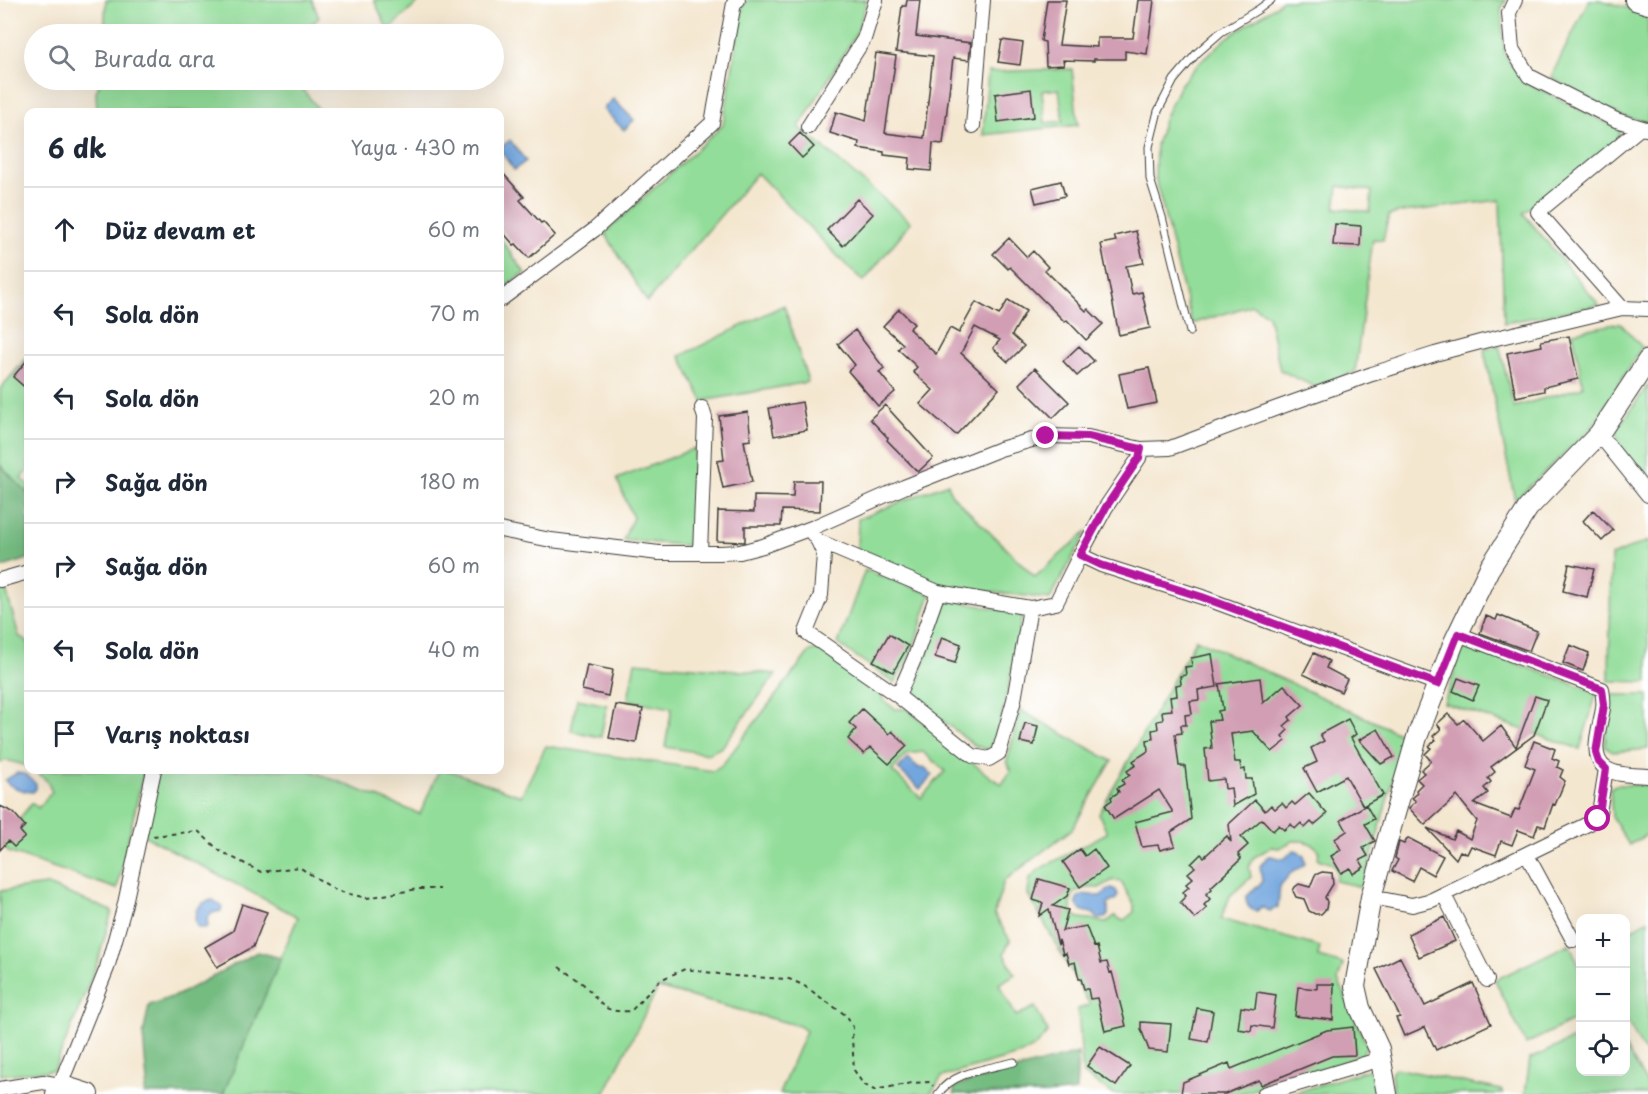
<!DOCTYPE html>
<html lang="tr">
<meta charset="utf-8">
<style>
:root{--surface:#fff;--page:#f2f2f3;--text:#1f2937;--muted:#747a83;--line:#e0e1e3}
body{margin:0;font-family:"Playpen Sans",sans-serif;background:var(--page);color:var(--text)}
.controls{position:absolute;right:18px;bottom:18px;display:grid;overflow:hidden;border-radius:12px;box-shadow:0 6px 24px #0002}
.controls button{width:54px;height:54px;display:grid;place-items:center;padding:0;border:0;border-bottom:2px solid var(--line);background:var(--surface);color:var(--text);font:30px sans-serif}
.stop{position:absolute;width:18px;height:18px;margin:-14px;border:4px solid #b5179e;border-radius:50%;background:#fff}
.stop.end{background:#b5179e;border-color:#fff;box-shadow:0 2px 6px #0008}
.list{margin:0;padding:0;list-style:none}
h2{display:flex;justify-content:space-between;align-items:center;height:78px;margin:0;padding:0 24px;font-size:26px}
h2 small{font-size:20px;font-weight:400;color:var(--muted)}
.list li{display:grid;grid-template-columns:39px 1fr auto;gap:18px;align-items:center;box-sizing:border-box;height:84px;padding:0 24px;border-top:2px solid var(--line)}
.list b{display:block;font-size:22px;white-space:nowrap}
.list em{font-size:20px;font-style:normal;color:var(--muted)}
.icon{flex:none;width:33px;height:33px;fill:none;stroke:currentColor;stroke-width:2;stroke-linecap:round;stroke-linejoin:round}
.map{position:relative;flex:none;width:1648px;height:1094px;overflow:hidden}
.search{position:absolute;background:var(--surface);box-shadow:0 6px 24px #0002;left:24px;top:24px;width:480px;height:66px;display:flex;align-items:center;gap:15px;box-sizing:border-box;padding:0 21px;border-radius:33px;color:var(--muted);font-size:22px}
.panel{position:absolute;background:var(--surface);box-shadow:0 6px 24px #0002;left:24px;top:108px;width:480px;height:666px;border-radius:12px}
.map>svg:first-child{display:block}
.green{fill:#92dd99;stroke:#577c5a;stroke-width:1.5;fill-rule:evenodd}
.forest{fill:#75bc81;stroke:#486c4e;stroke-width:1.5}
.water{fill:#72a6de;stroke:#47617d;stroke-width:1.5}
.building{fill:#d19eb3}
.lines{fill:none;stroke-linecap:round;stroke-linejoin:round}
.lane-casing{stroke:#3c3a37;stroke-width:9}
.street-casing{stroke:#3c3a37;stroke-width:16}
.secondary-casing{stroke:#3c3a37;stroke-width:22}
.path{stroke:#3c3a37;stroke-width:2;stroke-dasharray:4.5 4.5;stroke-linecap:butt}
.lane{stroke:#fff;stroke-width:7}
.street{stroke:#fff;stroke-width:14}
.secondary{stroke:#fff;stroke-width:20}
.route{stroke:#b5179e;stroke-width:8}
</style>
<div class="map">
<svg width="1648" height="1094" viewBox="0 0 1648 1094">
<rect width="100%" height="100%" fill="#fff"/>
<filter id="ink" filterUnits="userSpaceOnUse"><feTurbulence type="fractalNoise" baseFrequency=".0167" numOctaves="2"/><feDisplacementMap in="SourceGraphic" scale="12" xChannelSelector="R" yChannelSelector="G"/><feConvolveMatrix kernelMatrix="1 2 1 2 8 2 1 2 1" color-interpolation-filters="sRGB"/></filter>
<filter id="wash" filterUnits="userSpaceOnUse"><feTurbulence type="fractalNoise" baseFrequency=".008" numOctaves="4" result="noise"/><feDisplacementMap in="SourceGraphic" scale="24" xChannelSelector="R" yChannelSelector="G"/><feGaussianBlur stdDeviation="1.35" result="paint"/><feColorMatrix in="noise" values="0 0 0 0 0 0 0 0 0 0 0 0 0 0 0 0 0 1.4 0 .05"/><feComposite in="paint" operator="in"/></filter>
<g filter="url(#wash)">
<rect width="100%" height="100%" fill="#f4e7d0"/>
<!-- green -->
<path class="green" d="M106,0H312L319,18L299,34H104Z
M374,0H421L388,30Z
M748,0H867L857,32L799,127L911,222L864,281L852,271L757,173L647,302L605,233L723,125L743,4Z
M1282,0H1506L1501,9L1504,54L1525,82L1621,130L1615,141L1523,213L1599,305L1504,323L1500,200L1403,212L1389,215L1383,240L1373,239L1355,372L1315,387L1280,370L1268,315L1252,305L1192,324L1155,177L1156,145L1165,117L1180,85L1201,61L1228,37L1276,6ZM1338,186L1372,191L1370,212L1335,208Z
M1589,0H1600L1648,14V122L1621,116L1551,77Z
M1072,69L1078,125L983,135L988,72ZM1059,89L1063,121L1045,123L1042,91Z
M101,80H295L321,112H97L96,92Z
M500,238L525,273L500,289Z
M784,305L808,382L703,401L680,356Z
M1620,323L1642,347L1592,428L1515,500L1484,350L1499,345L1514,407L1583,387L1573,332Z
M28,356V470L21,478L28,484V494L0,465V389Z
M1648,385V482L1620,448L1616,431Z
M695,448L693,546L623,540L633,518L617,479Z
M948,483L951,494L1035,577L1087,531L1050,599L943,586L857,551L858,519Z
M1648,541V682L1609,681L1611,556Z
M865,570L931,594L911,654L895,683L838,644Z
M5,587L19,636L28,642V766L6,760L0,763V588Z
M946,599L1022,614C1017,640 1003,735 987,750L974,745L913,697Z
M1196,639L1405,736L1363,887L1335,881L1337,873L1333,864L1318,859L1319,850L1312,844L1303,841H1293L1279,848L1271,847L1253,858L1249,867L1251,877L1230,896L1221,919L1320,947L1318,957L1343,964L1338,980L1367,1046L1360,1057L1239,1094H1113L1083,1074L1078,1009L1090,1005L1028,894L1030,878L1038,870L1107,833L1099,814ZM1113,880L1121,882L1134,905V912L1123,921L1115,916L1106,923C1100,923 1097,920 1091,919C1082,918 1079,920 1072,913C1067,889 1080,887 1099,888Z
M1464,645L1597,692L1580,749L1444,703Z
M820,650L882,693L883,700L895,709H907L990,777L1002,784L1011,771L1007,761L1020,710L1112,761L1072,829L1004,881L994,914L1010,940L1004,954L1015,974L999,984L1016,1016L1035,1007L1048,1032L1036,1046L1021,1054L942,1077L930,1094H779L806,1031L799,1026L658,988L604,1094H223L298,917L143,835L158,770H309L420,814L439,770H448L521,796L546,746L713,771L723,764L810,651ZM923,752L945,771L921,798L892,771L906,754Z
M635,662L776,674L722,747L708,754L665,747L672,708L628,700Z
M1610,695H1648V749L1612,752L1605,746Z
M577,699L607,705L601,737L571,731Z
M35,770H144L117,889L8,852L2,840L32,803L38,808L52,792L47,781Z
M1616,785H1648V834L1629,845L1612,817L1610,788Z
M47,885L112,911L98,961L54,1070L0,1075V891Z
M1648,920V1059L1626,1019V933Z
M1569,944L1580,966V1017L1526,1044L1495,980Z
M1580,1036V1072H1626V1048L1648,1086L1647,1094H1525L1530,1059Z
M1395,1068L1501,1090L1503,1094H1394L1391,1074Z
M1371,1069L1376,1094H1291Z"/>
<!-- forest -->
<path class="forest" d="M0,465L28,494V559L0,568Z
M257,952L281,958L223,1094H144L147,1082L143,1035L149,1005L180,994Z
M1078,1053L1076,1091L1045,1094H954V1086Z"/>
<!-- water -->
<path class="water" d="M613,99L634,120L624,130L603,109Z
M510,140L526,161L514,170L500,150V148Z
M908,758L919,768L924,767L933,775L920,789L898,769Z
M17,773L25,774L36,784V789L33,792C25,792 8,787 5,780Z
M1294,850L1298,851L1304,856L1305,864L1290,874L1280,886L1278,907L1270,911L1261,907L1257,911C1249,910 1246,904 1246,897L1262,882L1260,866L1267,857L1271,856L1284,859Z
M1111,888L1116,890L1118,895L1116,899L1108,904V915L1105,918L1098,919L1094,914C1085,910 1080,914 1076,902C1079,890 1091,896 1100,896Z
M213,900L222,906L221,911L212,913L207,919L208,926L205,928H199L196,925C193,910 199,902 213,900Z"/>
<g id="blocks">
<!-- building -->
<path class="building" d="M907,0H920L916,36L971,43L969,60L953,58L943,144L933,143L931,171L909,169L910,158L884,155V152L858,148L859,142L830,133L836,112L866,121L876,53L896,56L885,133L924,138L933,56L896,52L902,6H906Z
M1047,0H1066L1059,45L1097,47V38H1133L1138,0H1154L1147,54L1125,51V59H1094V61L1063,60L1064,65L1046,66L1045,42L1041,41Z
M1002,40L1023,43L1020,65L998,62Z
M1031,89L1034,117L998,122L995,94Z
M800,133L814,147L802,158L789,144Z
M500,170L524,197L520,200L541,223L543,222L555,235L529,258L516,244L514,245L500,229Z
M1061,181L1065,196L1036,203L1032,188Z
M857,199L873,214L843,246L827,230Z
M1335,224L1361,226L1360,246L1333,245Z
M1136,231L1144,263L1126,266L1132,294L1142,292L1150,328L1119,335L1101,244L1116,241L1114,236Z
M1009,238L1027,257L1033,251L1048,267L1045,270L1086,311L1088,309L1103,324L1086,340L1067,320L1065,322L1010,267L1008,269L993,254Z
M1008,300L1026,311L1012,335L1024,346L1008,362L993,348L1000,340L975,327L961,353L999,389L956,435L920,404L933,390L913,372L917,367L898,349L903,344L883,326L899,309L914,324L909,329L936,354L950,328L959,333L976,302L999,315Z
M855,330L884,368L879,372L895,392L878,406L848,371L855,365L838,344Z
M1569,336L1578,379L1544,387V391L1516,397L1507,353L1542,346L1541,341Z
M1079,346L1094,361L1077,376L1063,361Z
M28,359V390L13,377Z
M1035,368L1069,402L1053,418L1019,384Z
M1149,368L1157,403L1127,409L1119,374Z
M802,402L807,430L774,436L769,408Z
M885,405L933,458L919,471L918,472L887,440L888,438L870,419Z
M748,412L751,440L744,441L752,482L723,488L717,461L724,460L719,416Z
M794,481H821L820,511L782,510L781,526H745V542L717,541L718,511L754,512V496L793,497Z
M1593,510L1613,530L1602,541L1583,521Z
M1569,564L1594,569L1587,597L1563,591Z
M1498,615L1537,631L1529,651L1480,633L1486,616L1496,620Z
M889,634L908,646L893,672L873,661Z
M942,637L961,644L955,663L935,657Z
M1570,645L1589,653L1583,671L1563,663Z
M1314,653L1329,661L1326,668L1347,679L1341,692L1303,674Z
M1212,654L1217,687L1198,690L1199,700L1190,701L1192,714L1185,715L1186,725H1181L1182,733L1175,734L1179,766H1185L1191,819L1171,832L1175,846L1160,850L1158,845L1142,847L1135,822L1173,812L1159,790L1114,819L1105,805L1112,800L1111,797L1119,792L1117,788L1124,784L1122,780L1130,775L1127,771L1136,765L1133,761L1148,751L1147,740L1153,739L1152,730L1158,729L1157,721L1163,720L1162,711L1172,710L1170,697L1177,696L1176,685L1181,684L1180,676L1186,675L1185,667L1192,666L1191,658Z
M587,665L613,670L608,696L582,690Z
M1260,678L1263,703L1284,685L1303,705L1289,717L1291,720L1284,726L1288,730L1282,736L1286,741L1272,752L1253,731L1231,734L1235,762H1240L1241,770L1245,769L1246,779H1252L1254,794L1233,806L1231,788L1225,789L1224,779L1208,781L1205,749L1212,748L1209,721L1220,720L1218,711L1223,710L1219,684Z
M1458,678L1479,686L1473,700L1453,691Z
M1535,696L1547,700L1534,735L1491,767L1495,772L1488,778L1491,782L1484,788L1488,793L1474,804L1511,818L1515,809L1519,810L1535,769L1525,765L1534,741L1555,749L1552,758L1559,761L1557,767L1563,770L1560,777L1565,781L1555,805L1553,804L1545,827L1538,825L1534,836L1518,830L1512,845L1501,841L1496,855L1471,846L1467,854L1460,851L1456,859L1427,828L1452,839L1456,831L1470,839L1477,821L1457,796L1425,825L1409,808L1416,801L1412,798L1418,793L1416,790L1422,784L1417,779L1424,773L1421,770L1431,761L1425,754L1431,748L1429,746L1436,740L1433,736L1441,729L1437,724L1448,714L1458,724L1464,719L1483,741L1501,726L1516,747Z
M616,705L643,709L636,743L609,738Z
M862,709L889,734L892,731L907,746L889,764L870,747L864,754L848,739L856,729L849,723Z
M1348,719L1356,734L1351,738L1383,795L1363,806L1346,776L1317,792L1304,768L1317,762L1311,748L1324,741L1320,734Z
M1025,723L1038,726L1034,745L1020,742Z
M1378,729L1394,757L1381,764L1359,740Z
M1309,793L1327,814L1314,825L1311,822L1305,828L1301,823L1295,829L1291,824L1284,830L1279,825L1273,831L1262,819L1241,837L1248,845L1238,854L1241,859L1211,887L1212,889L1206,894L1210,899L1204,905L1207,908L1195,919L1180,902L1186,896L1183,892L1189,887L1186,884L1193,878L1188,873L1195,867L1191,864L1201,854L1204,857L1227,836L1231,842L1229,824L1255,800L1265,811L1271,805L1275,809L1282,803L1286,808L1292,802L1295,805Z
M1366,805L1374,819L1365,824L1375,841L1363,848L1368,856L1360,860L1364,867L1353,874L1350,868L1341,873L1331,856L1341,850L1335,839L1347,831L1341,820Z
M0,806L13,812L25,826L20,831L25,837L14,847L8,841L0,850Z
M1408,838L1443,856L1433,875L1419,867L1412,881L1392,871L1398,860L1395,858L1399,842L1404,844Z
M1080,849L1085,856L1094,849L1107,868L1080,887L1063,862Z
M1322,872L1332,873L1333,884L1325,897L1327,902L1326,909L1321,914H1315L1309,911L1304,899L1296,897L1293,891L1295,887L1299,884L1310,887L1315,875Z
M1039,879L1070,888L1067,896L1053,906L1068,910L1062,931L1086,926L1094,947L1097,946L1101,963L1107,962L1110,973L1112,972L1126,1026L1105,1031L1097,998L1090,999L1088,989H1084L1081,979H1079L1075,962L1069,964L1066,953L1063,954L1059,940L1058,945L1049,909L1039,916L1043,903L1033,900Z
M242,904L267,912L253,947L217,967L205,947L233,931Z
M1444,917L1455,941L1419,957L1408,934Z
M1400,957L1425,1006L1473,983L1491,1024L1436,1050L1425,1027L1404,1036L1396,1018L1400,1017L1376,969Z
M1317,984H1334L1333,1020L1295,1016L1298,987L1317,989Z
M1257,992L1276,995L1272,1028L1252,1025L1251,1031L1238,1029L1241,1007L1255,1009Z
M1197,1008L1213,1011L1208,1042L1191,1039Z
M1141,1022L1171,1024L1168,1052L1149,1050L1141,1029Z
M1353,1027L1355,1055L1332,1056L1261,1085L1259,1080L1225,1094H1181L1183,1082L1229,1063L1231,1069L1327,1030Z
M1100,1047L1130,1066L1116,1086L1087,1066Z"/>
</g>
</g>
<g filter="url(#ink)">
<use href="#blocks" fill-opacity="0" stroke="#3c3a37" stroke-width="1.5"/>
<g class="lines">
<!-- lane casing -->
<g class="lane-casing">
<path id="lane" d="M1190,332L1162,217L1150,179L1149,147L1158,111L1174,80L1197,53L1221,32L1259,9L1271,0
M938,1094C954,1071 988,1069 1014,1062"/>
</g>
<!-- street casing -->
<g class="street-casing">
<path id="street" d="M1515,0L1509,13L1512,49L1529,76L1616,120L1646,129
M973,126L983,0
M808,127L864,39L876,0
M500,300L594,230L712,123L734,3L738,0
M1622,308L1538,212L1640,128
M1599,434L1648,495
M1141,449L1139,458L1106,507L1080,555L1101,565L1202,597L1438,684
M809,529L818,541L824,554L821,595L806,632L898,696L973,756L989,759L999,753L1014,700L1030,608
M500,530L551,540L659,553H719L740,552L763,546L814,527L904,487L1000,449L1046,436L1088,437L1141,449L1170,448L1277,408L1372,374L1435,354L1484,341L1622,308L1648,309
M818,541L938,592L915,657L898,696
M700,553L705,418L702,408
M0,580L28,572
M938,592L1030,608L1056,603L1080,555
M1458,634L1602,689C1603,695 1604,702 1603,708C1601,725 1587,758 1607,769C1618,776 1635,775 1648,776
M1527,855L1573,940
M1444,895L1487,980
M1371,897L1412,905L1432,900L1598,819L1606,769
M0,1089L43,1082L60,1085L107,968L124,908L154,770
M1264,1094L1381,1059"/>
</g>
<!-- secondary casing -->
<g class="secondary-casing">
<path id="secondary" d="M1635,0L1648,4
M56,1094L60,1085L88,1094
M1387,1094L1379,1049L1360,1008L1355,986L1371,897L1417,737L1454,642L1489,569L1528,508L1599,434L1648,360"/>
</g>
<!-- path -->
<path class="path" d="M153,836L198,831L220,851L261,872L299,867L337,891L367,898L418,889H440
M559,967C567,973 576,978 583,984C603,1003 599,1013 631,1011L660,980L685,969L733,976L789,979L803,985L847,1016L853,1027L852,1038L854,1070L863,1084L874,1090L912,1083L930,1082L933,1086"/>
<!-- lane -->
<use href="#lane" class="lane"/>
<!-- street -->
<use href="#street" class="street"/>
<!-- secondary -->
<use href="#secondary" class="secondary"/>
</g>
</g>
<g class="lines" filter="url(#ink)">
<!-- route -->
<path class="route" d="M1046,436L1088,437L1141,449L1139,458L1106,507L1080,555L1101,565L1202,597L1438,684L1458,634L1602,689L1604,705L1596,753L1599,762L1606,769L1598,819"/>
</g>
</svg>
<div class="controls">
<button>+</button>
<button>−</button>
<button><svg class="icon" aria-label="locate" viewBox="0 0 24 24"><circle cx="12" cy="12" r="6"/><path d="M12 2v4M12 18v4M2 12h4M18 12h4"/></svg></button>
</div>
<div class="stop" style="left:1598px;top:819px"></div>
<div class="stop end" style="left:1046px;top:436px"></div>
<div class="search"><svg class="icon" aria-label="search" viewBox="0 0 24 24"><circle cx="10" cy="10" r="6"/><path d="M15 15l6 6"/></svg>Burada ara</div>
<section class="panel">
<h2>6 dk<small>Yaya · 430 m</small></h2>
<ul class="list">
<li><svg class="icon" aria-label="ahead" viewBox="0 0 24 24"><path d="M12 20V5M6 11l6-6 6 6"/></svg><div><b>Düz devam et</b></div><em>60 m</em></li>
<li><svg class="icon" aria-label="left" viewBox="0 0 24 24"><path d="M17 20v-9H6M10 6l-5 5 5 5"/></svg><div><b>Sola dön</b></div><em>70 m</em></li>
<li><svg class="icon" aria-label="left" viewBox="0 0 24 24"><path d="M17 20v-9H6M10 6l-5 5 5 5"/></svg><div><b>Sola dön</b></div><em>20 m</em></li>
<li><svg class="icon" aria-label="right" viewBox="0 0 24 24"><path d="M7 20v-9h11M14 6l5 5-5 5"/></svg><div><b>Sağa dön</b></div><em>180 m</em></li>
<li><svg class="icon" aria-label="right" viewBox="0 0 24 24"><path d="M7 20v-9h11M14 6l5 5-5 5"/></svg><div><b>Sağa dön</b></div><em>60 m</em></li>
<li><svg class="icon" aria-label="left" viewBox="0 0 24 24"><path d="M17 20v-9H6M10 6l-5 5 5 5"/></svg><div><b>Sola dön</b></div><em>40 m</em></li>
<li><svg class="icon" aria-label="arrive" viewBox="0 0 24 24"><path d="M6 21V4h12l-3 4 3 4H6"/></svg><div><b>Varış noktası</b></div></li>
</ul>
</section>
</div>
